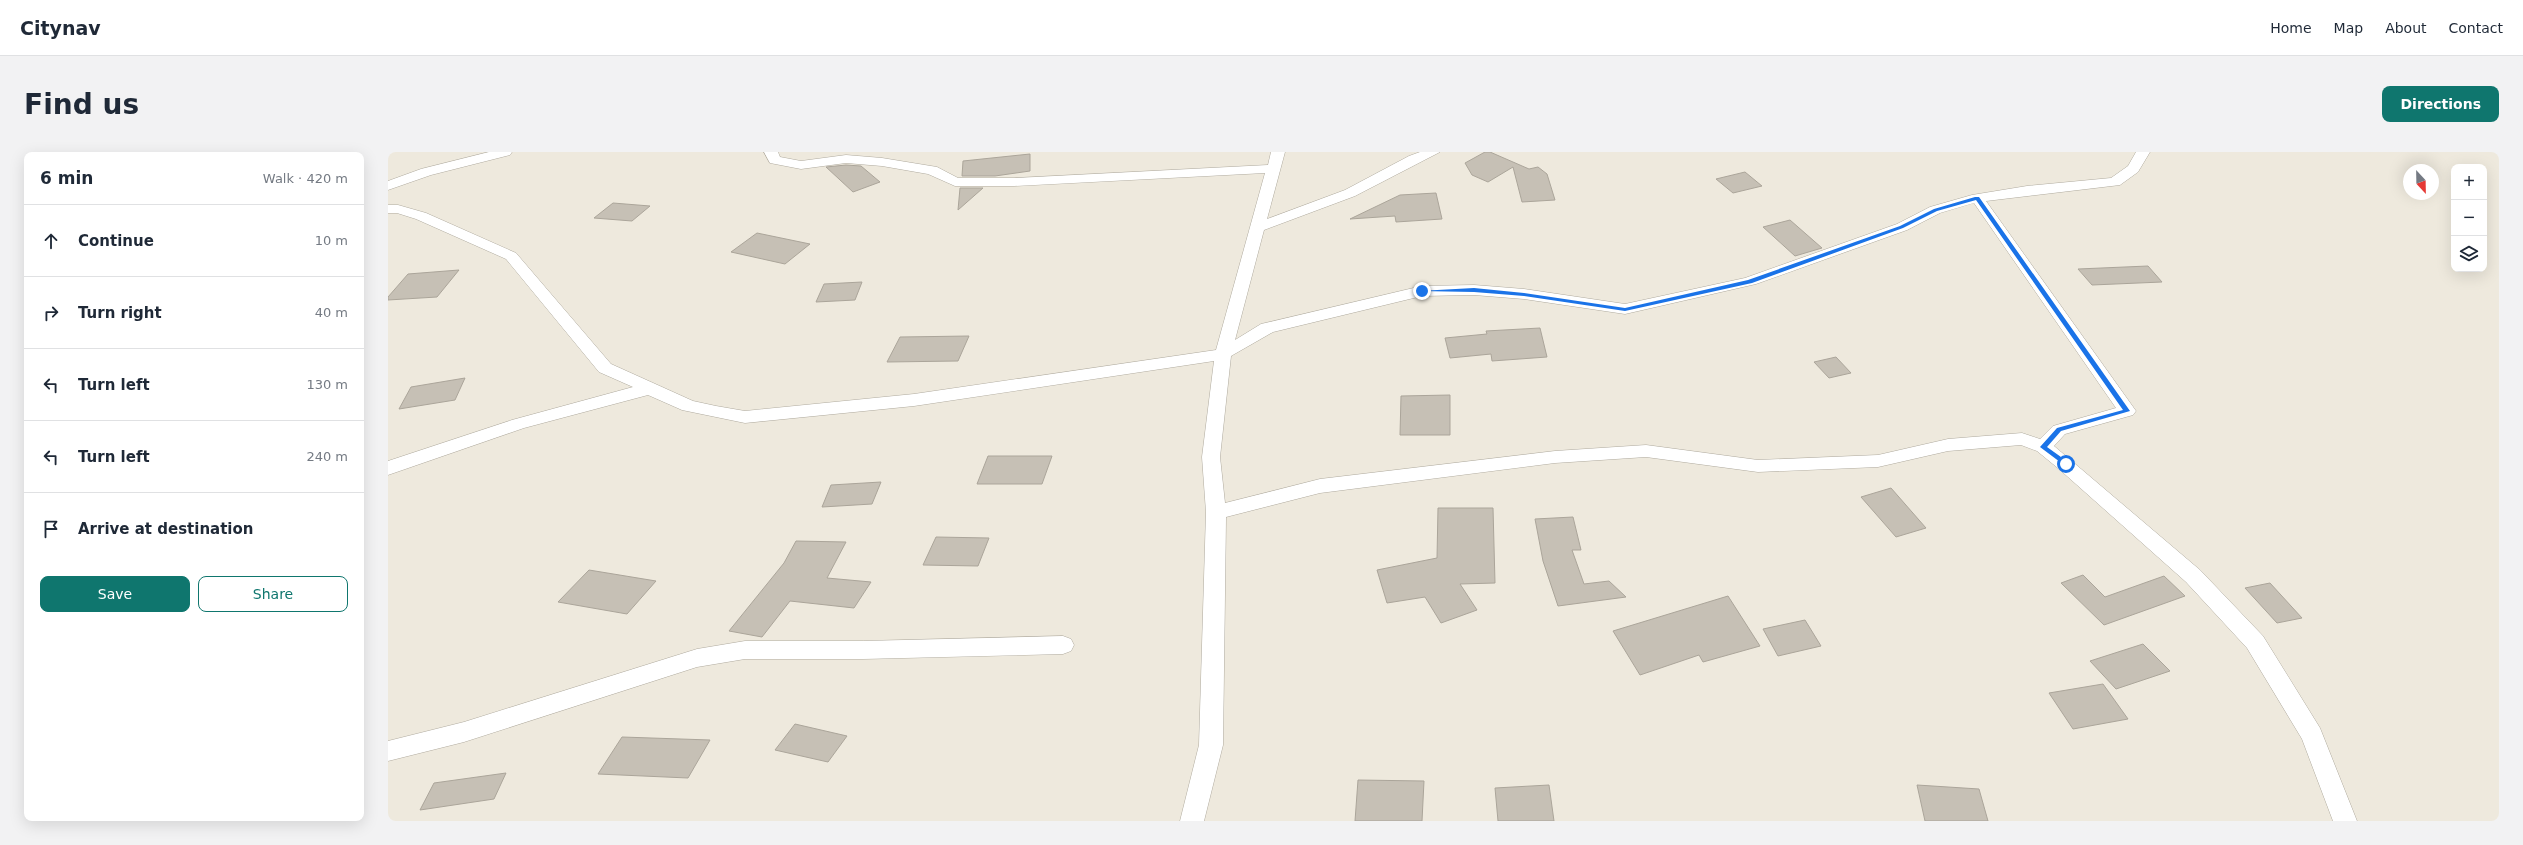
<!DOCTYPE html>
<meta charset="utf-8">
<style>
:root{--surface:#fff;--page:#f2f2f3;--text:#1f2937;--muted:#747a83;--line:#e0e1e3;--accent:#0f766e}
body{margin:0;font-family:"DejaVu Sans",sans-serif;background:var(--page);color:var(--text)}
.controls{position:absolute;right:12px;top:12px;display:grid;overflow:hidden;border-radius:8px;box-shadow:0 4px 16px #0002}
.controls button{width:36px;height:36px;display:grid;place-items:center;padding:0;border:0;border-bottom:1px solid var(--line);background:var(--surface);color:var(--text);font:20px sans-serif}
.compass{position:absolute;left:2015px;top:12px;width:36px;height:36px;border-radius:50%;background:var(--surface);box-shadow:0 4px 16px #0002;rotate:158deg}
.stop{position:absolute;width:12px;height:12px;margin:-9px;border:3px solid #1a73e8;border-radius:50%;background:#fff}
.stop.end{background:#1a73e8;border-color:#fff;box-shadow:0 1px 4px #0008}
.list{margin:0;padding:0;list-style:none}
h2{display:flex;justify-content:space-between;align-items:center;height:52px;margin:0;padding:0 16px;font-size:17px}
h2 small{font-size:13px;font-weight:400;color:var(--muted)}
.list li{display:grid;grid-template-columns:26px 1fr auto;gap:12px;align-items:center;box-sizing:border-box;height:72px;padding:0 16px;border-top:1px solid var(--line)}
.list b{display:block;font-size:15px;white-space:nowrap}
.list em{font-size:13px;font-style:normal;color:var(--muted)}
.actions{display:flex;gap:8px;padding:12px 16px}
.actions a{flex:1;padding:9px 0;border:1px solid var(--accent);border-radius:8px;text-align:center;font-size:14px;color:var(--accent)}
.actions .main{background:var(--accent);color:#fff}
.icon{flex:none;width:22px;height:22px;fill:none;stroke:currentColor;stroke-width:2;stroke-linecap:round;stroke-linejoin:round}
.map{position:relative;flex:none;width:2111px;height:669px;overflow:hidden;border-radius:8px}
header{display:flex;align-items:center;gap:24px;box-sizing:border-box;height:56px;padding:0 20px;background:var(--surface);border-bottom:1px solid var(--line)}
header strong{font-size:19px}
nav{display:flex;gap:22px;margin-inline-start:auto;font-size:14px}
.intro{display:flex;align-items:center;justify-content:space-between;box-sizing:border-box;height:96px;padding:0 24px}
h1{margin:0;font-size:28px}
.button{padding:10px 18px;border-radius:8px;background:var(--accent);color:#fff;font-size:14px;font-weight:700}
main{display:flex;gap:24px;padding:0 24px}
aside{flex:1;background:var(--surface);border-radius:8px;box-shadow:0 4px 16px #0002}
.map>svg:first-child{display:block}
.building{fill:#c6c0b5;stroke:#aba59a}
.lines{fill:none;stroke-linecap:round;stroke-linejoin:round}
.street-casing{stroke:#afaa9e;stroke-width:1}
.street{fill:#fff;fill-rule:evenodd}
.route{fill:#1a73e8}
</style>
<header>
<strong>Citynav</strong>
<nav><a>Home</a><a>Map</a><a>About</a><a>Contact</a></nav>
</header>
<div class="intro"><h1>Find us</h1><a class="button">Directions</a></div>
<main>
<aside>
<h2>6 min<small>Walk · 420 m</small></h2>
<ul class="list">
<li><svg class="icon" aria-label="ahead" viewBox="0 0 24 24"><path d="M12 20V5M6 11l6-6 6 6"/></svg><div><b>Continue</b></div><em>10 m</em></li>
<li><svg class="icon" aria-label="right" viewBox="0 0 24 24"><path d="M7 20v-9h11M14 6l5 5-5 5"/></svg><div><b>Turn right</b></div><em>40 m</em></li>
<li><svg class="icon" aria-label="left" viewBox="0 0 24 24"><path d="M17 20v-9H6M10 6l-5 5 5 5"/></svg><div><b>Turn left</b></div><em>130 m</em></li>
<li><svg class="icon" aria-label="left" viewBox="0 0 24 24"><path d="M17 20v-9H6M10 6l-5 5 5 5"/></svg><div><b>Turn left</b></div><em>240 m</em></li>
<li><svg class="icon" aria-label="arrive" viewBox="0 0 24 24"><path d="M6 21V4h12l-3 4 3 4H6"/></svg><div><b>Arrive at destination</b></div></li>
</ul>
<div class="actions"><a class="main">Save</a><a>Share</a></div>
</aside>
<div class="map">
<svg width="2111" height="669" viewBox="0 0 2111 669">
<rect width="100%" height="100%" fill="#eee9dd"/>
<!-- building -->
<path class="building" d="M1097,0H1102L1141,17L1150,15L1159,22L1167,48L1134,50L1125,15L1100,30L1084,23L1077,11Z
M642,2V19L607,24H574L575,9Z
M458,13L473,14L492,30L465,40L438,15Z
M1357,20L1374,34L1345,41L1328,27Z
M572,36H595L570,58Z
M1048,41L1054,67L1008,70L1007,64L962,67L1012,43Z
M225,51L262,54L244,69L206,66Z
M1402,68L1434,96L1407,104L1375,75Z
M369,81L422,92L397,112L343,100Z
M1760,114L1774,130L1704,133L1690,117Z
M71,118L49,145L0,148V145L20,122Z
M474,130L467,148L428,150L436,132Z
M1152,176L1159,205L1104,209L1103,202L1062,206L1057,186L1099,182L1098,179Z
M581,184L570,209L499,210L512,185Z
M1448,205L1463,221L1441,226L1426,210Z
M77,226L67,248L11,257L23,235Z
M1062,243V283H1012L1013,244Z
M600,304H664L654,332H589Z
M493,330L484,352L434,355L443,333Z
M1503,336L1538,376L1508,385L1473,345Z
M1050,356H1105L1107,431L1072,432L1089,458L1053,471L1037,445L999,451L989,418L1049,406Z
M1185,365L1193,398H1184L1196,432L1221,429L1238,445L1170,454L1155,409L1147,367Z
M548,385L601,386L590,414L535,413Z
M408,389L458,390L439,426L483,430L466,456L402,449L374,485L341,479L396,411Z
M201,418L268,429L239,462L170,450Z
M1695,423L1717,445L1776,424L1797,444L1716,473L1673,431Z
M1882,431L1914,466L1889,471L1857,436Z
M1340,444L1372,494L1315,510L1311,503L1252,523L1225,479Z
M1417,468L1433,494L1390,504L1375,477Z
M1755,492L1782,519L1728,537L1702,509Z
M1715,532L1740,567L1685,577L1661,541Z
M407,572L459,584L440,610L387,598Z
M234,585L322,588L300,626L210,622Z
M118,621L106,647L32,658L46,631Z
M970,628L1036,629L1034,669H967Z
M1161,633L1166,669H1110L1107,636Z
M1529,633L1591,637L1600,669H1537Z"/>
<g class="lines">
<!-- street casing -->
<g class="street-casing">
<path id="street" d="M101,0H124L122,3L43,23L0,38V29L33,17Z
M376,0H390L392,5L413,9L458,3L494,6L549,15L570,26H626L880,13L883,0H897L879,67L957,38L1021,4L1032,0H1052L967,44L876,78L847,188L873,172L1034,134L1086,133L1136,137L1237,152L1357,126L1509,72L1542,55L1584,43L1639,34L1723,26L1740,14L1748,0H1762L1750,20L1732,33L1598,49L1748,259L1745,263L1677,282L1666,294L1812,418L1875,484L1932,576L1969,669H1945L1914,587L1859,496L1798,430L1671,317L1649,299L1633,293L1560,299L1490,315L1370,320L1258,305L1167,311L932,341L838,365L835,593L816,669H792L811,593L818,360L814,305L826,209L526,254L357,271L294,258L260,243L136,276L0,323V309L124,268L245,235L211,220L118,107L28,67L9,61H0V53H10L38,61L128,101L223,212L305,249L328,254L357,259L526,242L828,198L877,21L626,34H567L540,22L494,14L458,11L413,17L382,11ZM1586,51L1728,256L1665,274L1652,287L1634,281L1560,287L1490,303L1370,308L1258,293L1167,299L932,327L837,351L832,305L843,204L885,180L1034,144L1086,143L1136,147L1237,162L1368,132L1519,78L1552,61Z
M675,484L683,487L686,493L683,499L675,502L475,507H357L309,515L76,590L0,609V589L76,570L309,497L357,489H475Z"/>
</g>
<!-- street -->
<use href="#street" class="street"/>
</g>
<!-- route -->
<path class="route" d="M1587,45H1591L1742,259L1673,279L1659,295L1680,310V313H1676L1652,295L1669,276L1735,258L1588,48L1549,59L1515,76L1364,131L1237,159L1136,144L1086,140L1031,139L1086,136L1136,141L1237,156L1360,128L1512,74L1546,57Z"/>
</svg>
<div class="controls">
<button>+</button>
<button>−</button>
<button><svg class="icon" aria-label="layers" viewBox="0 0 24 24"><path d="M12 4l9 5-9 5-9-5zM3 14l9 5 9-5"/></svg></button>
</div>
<svg class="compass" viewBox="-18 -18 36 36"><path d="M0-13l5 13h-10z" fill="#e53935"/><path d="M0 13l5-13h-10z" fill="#747a83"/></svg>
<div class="stop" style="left:1678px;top:312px"></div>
<div class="stop end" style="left:1034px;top:139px"></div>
</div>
</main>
